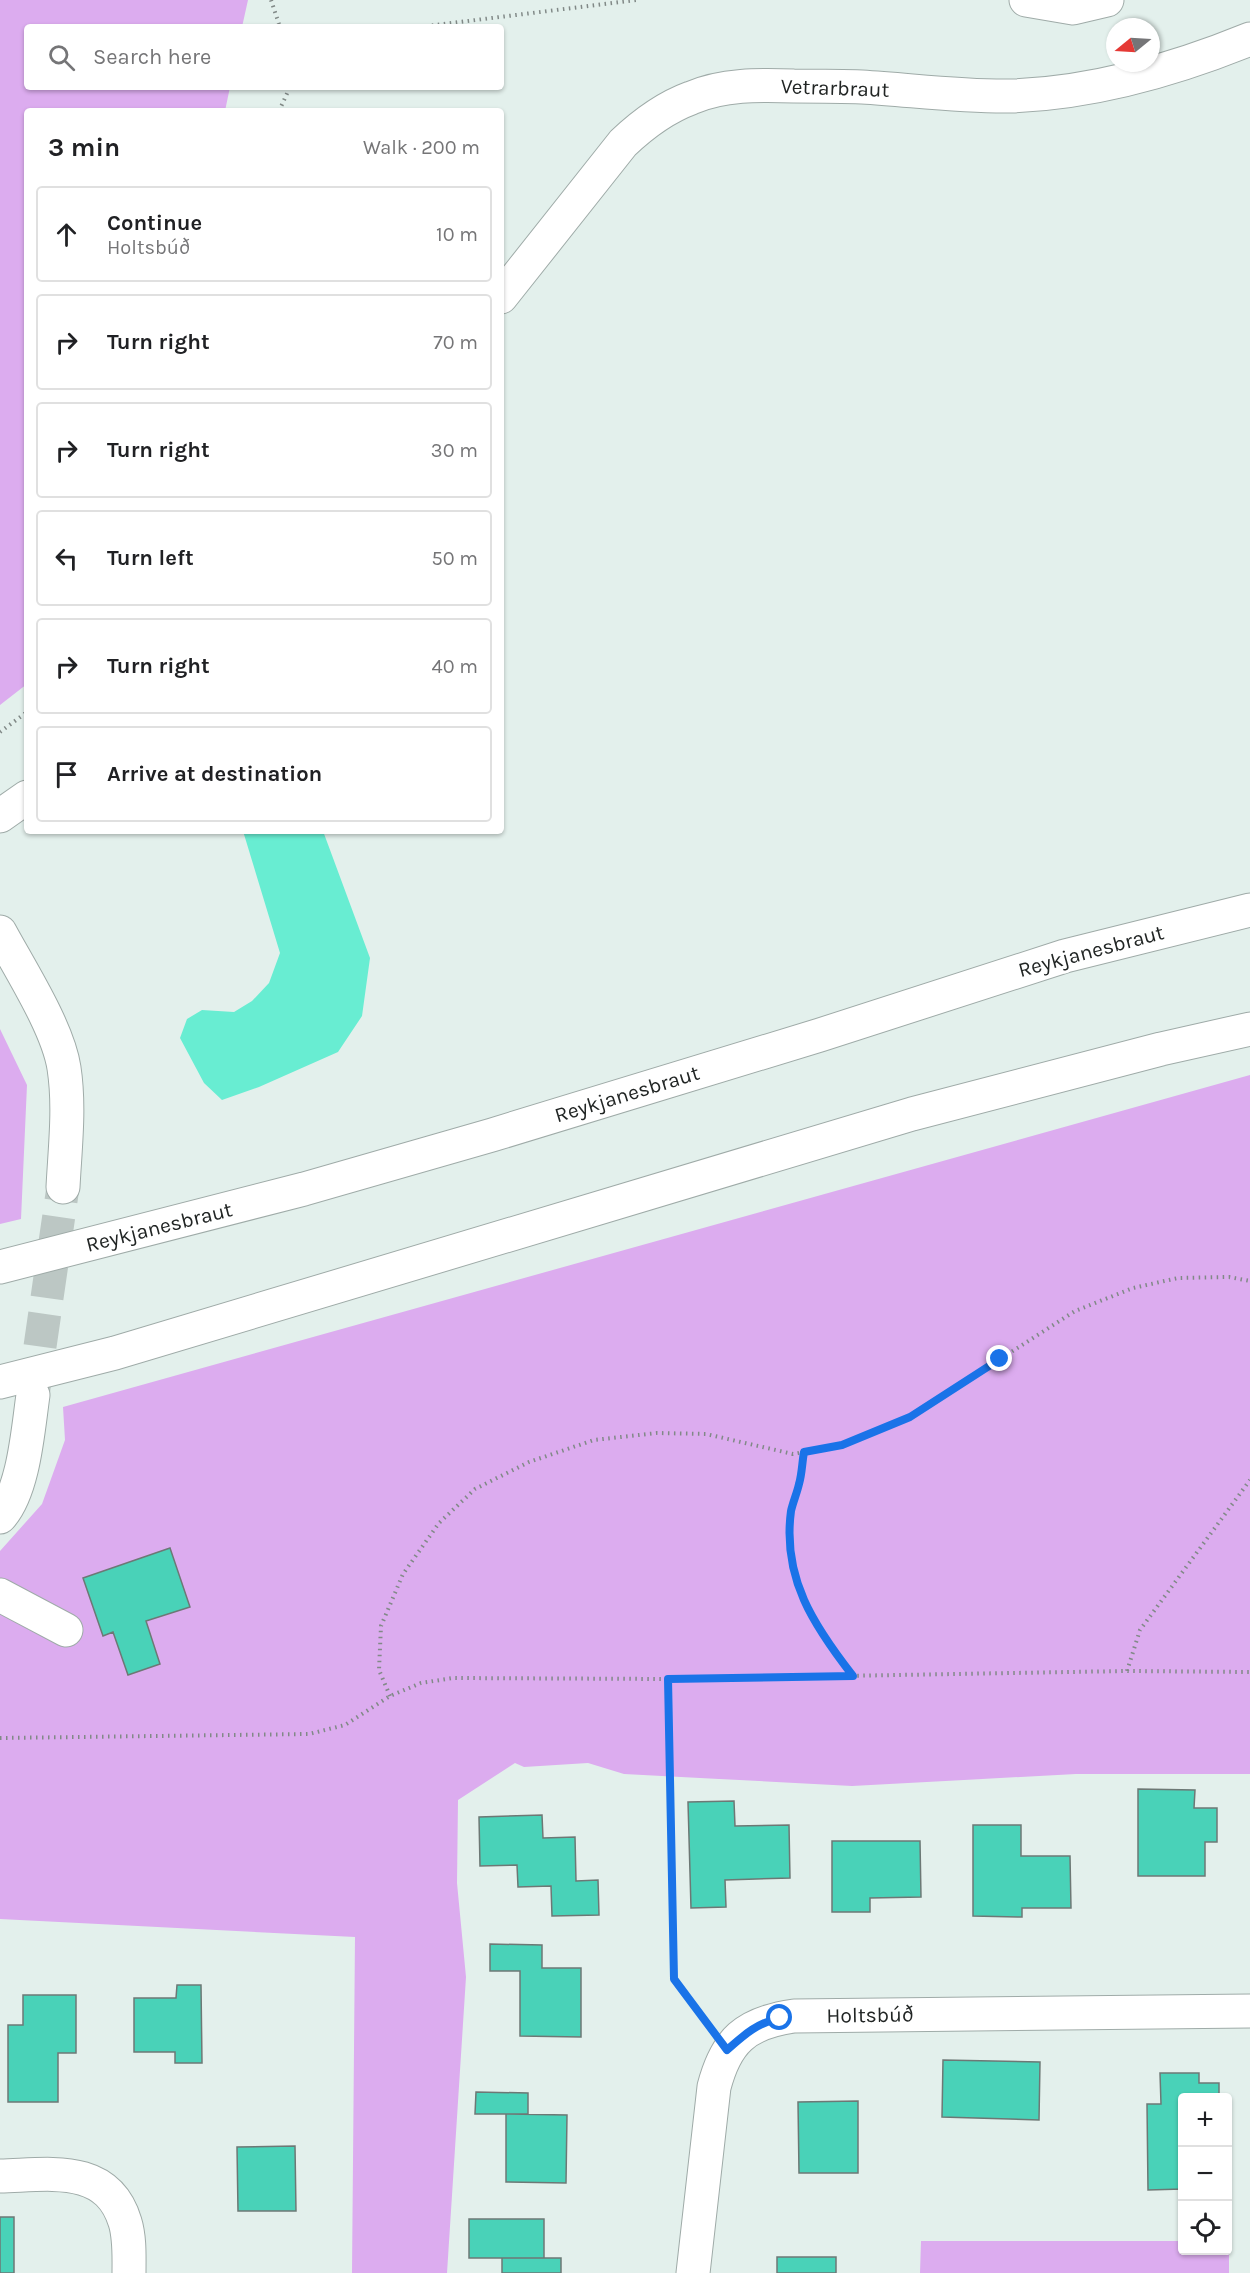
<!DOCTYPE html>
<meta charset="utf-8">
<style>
:root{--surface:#fff;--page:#f2f2f2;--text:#202124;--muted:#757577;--line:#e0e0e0}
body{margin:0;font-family:Karla,sans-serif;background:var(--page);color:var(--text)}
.controls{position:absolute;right:18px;bottom:18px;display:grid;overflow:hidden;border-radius:6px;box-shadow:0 2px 4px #0004}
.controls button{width:54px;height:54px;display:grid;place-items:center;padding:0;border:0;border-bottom:2px solid var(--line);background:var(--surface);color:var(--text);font:30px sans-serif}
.compass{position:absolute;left:1106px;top:18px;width:54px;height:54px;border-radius:50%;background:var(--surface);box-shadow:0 2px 4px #0004;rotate:252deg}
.stop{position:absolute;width:18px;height:18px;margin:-14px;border:4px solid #1a73e8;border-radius:50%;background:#fff}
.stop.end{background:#1a73e8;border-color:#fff;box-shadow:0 2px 6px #0008}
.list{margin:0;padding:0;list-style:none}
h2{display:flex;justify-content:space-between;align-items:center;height:78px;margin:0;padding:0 24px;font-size:26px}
h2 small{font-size:20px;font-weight:400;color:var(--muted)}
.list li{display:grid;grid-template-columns:39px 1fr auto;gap:18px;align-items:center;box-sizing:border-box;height:96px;margin:0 12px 12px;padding:0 12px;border:2px solid var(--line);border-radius:6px}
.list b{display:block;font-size:22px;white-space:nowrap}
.list p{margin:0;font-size:20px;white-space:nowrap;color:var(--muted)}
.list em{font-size:20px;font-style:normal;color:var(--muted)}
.icon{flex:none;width:33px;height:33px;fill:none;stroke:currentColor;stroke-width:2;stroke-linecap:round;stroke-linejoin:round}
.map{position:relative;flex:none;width:1250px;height:2273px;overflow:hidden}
.search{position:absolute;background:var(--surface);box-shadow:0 2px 4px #0004;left:24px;top:24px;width:480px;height:66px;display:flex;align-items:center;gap:15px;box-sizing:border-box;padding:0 21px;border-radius:6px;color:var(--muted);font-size:22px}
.panel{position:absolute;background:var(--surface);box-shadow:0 2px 4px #0004;left:24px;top:108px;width:480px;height:726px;border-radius:6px}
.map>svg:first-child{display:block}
.green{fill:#dcacef}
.water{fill:#68edd2}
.building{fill:#49d2b8;stroke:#6d7875;stroke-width:1.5}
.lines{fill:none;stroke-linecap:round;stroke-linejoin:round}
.minor-tunnel{stroke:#bcc7c4;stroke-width:33;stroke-dasharray:33 16;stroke-linecap:butt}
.minor-casing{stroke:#9faba8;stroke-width:35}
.highway-casing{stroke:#9faba8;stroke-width:35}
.path{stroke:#818987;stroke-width:4;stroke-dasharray:1.5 4.5;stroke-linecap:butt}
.minor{stroke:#fff;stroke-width:33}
.highway{stroke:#fff;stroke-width:33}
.route{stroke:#1a73e8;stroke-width:8}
.labels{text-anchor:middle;stroke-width:6;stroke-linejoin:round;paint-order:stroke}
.street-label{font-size:21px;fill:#212524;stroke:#fff}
</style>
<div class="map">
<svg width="1250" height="2273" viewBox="0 0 1250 2273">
<rect width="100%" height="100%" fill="#e3f0ec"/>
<!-- green -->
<path class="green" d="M0,0H248L242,27H27V87H230L225,111H27V684L0,705Z
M0,1029L27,1085L21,1219L0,1224Z
M1250,1075V1774H1076L852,1786L624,1774L588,1763L524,1767L515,1763L458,1800L457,1883L466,1977L447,2273H352L355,1937L0,1919V1551L42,1504L65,1440L63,1407Z
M921,2241H1182V2250H1228L1229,2241V2273H920Z"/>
<!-- water -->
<path class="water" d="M243,831H323L370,958L362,1016L338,1052L259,1087L222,1100L204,1083L180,1038L187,1019L202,1010L234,1012L252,1001L269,983L280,953Z"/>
<!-- building -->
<path class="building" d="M170,1548L190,1607L146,1621L160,1664L128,1675L113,1632L103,1636L83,1578Z
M1138,1789L1195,1790L1194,1808H1217V1842H1205V1876H1138Z
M734,1801L735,1826L789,1825L790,1878L725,1880L726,1907L691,1908L688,1802Z
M542,1815L543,1838L575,1837L576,1881L598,1880L599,1915L552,1916L551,1886L518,1887L517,1865L480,1866L479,1817Z
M973,1825H1021V1856H1070L1071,1908H1022V1917L973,1916Z
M832,1841H920L921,1897L870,1898V1912H832Z
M490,1944L542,1945V1968H581V2037L520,2036V1971H490Z
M177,1985H201L202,2063H175V2052H134V1998H176Z
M23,1995H76V2053H58V2102H8V2025H23Z
M943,2060L1040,2062L1039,2120L942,2117Z
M1160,2073H1199V2083H1219V2098H1182V2189L1148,2190L1147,2104H1161Z
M476,2092L528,2093V2114H475Z
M858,2101V2173H799L798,2102Z
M506,2114L567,2115L566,2183L506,2182Z
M295,2146L296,2211H238L237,2147Z
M0,2217H14V2273H0Z
M469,2219H544V2258H469Z
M777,2257H836V2273H777Z
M502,2258H561V2273H502Z"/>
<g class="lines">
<!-- minor-tunnel -->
<path class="minor-tunnel" d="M33,1395L63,1187"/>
<!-- minor casing -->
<g class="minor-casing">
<path id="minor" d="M1026,0L1073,8L1107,0
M501,297L623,143C643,124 664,108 691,98C723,84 759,85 794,86C817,86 840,86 862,87C912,90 962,97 1012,96C1095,93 1174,70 1250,39
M0,816L27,797
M0,932C20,969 58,1028 64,1068C70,1107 65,1148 63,1187
M0,1517C24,1491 28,1429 33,1395
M0,1595L66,1630
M0,2176C49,2175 107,2163 125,2222C130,2238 129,2257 129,2273
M693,2273L714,2087C726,2041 745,2023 794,2016L1250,2011"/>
</g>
<!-- highway casing -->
<g class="highway-casing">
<path id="highway" d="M0,1267L304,1189L492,1135L820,1035L1065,956L1250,910
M0,1382L115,1353L912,1114L1161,1049L1250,1029"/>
</g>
<!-- path -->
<path class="path" d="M271,0L280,27
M420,27L636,0
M279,111L290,87
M0,732L27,712
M804,1452C802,1463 802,1474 799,1484C796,1493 793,1502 792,1511C783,1578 814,1625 852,1676
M1127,1671L1140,1630L1250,1480
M668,1679L674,1979L707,2024
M390,1696L379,1670L381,1626L403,1574L439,1523L475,1489L529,1462L594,1440L657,1433L706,1434L793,1454L842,1445L910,1417L1075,1311L1133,1288L1178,1278L1229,1277L1250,1281
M0,1738L309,1734L345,1725L390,1696L421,1683L453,1678L668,1679L1127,1671L1250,1672"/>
<!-- minor -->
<use href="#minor" class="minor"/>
<!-- highway -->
<use href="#highway" class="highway"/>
</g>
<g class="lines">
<!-- route -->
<path class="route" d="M780,2018C757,2023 744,2035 727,2050L674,1979L668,1679L853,1676C814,1626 782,1578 791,1511C793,1502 797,1493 799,1484C802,1474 802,1463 804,1452L842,1445L910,1417L1000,1359"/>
</g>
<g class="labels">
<!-- street labels -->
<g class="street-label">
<text transform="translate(835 88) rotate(2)" y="7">Vetrarbraut</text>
<text transform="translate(1091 951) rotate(-15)" y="7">Reykjanesbraut</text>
<text transform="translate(627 1094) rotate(-17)" y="7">Reykjanesbraut</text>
<text transform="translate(159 1227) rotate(-14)" y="7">Reykjanesbraut</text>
<text transform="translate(870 2015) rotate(-1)" y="7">Holtsbúð</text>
</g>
</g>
</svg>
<div class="controls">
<button>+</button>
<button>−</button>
<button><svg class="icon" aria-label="locate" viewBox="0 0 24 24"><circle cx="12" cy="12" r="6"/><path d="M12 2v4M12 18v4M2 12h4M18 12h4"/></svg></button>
</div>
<svg class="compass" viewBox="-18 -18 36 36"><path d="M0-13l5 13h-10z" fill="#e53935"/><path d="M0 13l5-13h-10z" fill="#757577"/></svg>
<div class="stop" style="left:780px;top:2018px"></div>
<div class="stop end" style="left:1000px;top:1359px"></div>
<div class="search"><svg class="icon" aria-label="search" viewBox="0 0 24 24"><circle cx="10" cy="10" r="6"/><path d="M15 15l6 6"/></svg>Search here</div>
<section class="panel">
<h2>3 min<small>Walk · 200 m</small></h2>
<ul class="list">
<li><svg class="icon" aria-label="ahead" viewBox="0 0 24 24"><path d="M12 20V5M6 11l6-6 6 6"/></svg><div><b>Continue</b><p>Holtsbúð</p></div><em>10 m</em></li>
<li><svg class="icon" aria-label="right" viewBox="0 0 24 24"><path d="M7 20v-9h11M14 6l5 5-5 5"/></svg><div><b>Turn right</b></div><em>70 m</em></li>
<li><svg class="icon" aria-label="right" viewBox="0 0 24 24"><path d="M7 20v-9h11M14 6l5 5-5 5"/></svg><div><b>Turn right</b></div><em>30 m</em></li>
<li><svg class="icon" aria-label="left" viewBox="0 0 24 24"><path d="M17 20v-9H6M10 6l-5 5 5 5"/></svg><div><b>Turn left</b></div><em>50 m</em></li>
<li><svg class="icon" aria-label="right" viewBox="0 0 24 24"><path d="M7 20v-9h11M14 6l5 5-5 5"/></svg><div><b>Turn right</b></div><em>40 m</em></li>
<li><svg class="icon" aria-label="arrive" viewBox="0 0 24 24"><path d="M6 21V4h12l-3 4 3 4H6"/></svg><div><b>Arrive at destination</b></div></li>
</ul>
</section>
</div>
